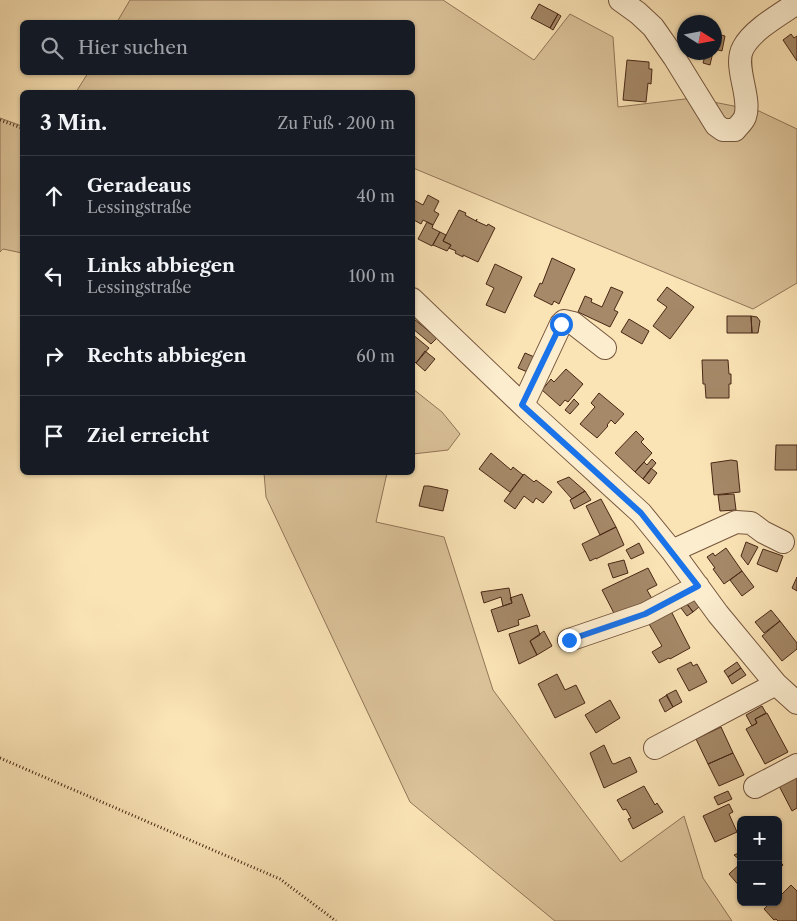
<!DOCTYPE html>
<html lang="de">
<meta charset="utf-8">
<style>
:root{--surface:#171b24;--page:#242831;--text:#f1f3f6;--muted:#9ea1a6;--line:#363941}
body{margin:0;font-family:"Libre Caslon Text",serif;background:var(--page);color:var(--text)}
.controls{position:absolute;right:15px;bottom:15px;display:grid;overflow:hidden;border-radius:8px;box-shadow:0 1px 4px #0004}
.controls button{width:45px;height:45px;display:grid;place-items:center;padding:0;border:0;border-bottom:1px solid var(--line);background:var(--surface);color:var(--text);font:25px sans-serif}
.compass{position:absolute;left:677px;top:15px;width:45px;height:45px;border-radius:50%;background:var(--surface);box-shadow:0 1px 4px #0004;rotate:101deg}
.stop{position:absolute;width:15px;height:15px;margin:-11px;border:4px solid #1a73e8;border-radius:50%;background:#fff}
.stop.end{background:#1a73e8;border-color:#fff;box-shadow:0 1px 5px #0008}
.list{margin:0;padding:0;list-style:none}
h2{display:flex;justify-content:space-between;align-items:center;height:65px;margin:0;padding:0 20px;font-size:21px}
h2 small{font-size:16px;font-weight:400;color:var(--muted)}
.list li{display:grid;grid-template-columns:32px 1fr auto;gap:15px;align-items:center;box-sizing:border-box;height:80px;padding:0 20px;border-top:1px solid var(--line)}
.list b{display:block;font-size:19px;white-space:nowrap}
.list p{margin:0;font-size:16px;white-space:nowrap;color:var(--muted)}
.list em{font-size:16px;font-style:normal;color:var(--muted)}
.icon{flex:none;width:28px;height:28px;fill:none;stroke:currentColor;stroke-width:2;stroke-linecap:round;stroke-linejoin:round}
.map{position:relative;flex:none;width:797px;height:921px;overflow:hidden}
.search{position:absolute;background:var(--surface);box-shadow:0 1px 4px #0004;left:20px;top:20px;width:395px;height:55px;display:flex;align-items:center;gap:12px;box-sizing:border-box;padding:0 18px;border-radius:8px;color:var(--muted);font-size:19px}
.panel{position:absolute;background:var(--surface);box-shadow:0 1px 4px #0004;left:20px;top:90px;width:395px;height:385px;border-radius:8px}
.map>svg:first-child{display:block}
.green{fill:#dcc39a;stroke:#927558}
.building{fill:#a58968;stroke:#492715}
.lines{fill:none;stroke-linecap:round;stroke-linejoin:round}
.minor-casing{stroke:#75563d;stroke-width:24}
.path{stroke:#492715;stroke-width:3;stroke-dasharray:1 2.5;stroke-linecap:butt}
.minor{stroke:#fcedcf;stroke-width:22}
.route{stroke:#1a73e8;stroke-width:6}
</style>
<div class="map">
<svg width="797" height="921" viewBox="0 0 797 921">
<rect width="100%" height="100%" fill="#fae3b5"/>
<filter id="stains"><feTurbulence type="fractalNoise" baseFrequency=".004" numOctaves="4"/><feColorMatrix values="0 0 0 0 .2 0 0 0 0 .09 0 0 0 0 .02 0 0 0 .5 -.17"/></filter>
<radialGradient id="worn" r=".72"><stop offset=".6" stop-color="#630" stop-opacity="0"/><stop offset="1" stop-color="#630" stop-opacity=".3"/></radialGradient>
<!-- green -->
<path class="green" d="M130,0H443L534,60L570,14L613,37L618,107L693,98L759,111L797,129V283L753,309L413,168L412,92H76L88,73L412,72V22H117Z
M0,118L22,126V253L3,249L0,252Z
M413,389L442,412L460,434L448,450L413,454Z
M264,473H387L376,522L444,537L493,690L621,862L684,816L703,878L732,921H555L410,802L266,497Z"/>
<!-- building -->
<path class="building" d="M539,4L558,14L550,28L531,18Z
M558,14L561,16L553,30L550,28Z
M714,33L725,36L722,51L714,49Z
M791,34L794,38L797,36V61L783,40Z
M706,52H713L710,65L703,63Z
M627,60L649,62V69H652L651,84L648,83L646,102L623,100Z
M428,195L439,201L434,211L439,214L433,225L423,220L421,224L412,219V199L423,205Z
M459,210L466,213L465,215L476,221L477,219L476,221L487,226L488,224L495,228L478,262L463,255V257L455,253L456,251L449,248L451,245L443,241Z
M427,222L433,225L432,228L440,232L432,246L418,239Z
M440,232L446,235L443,241L451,245L447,251L433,245Z
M552,258L575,269L559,304L554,301L552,305L534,296L540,283L542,284Z
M495,264L522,277L505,313L486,305L494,288L486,284Z
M611,287L623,292L614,310L618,312L610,327L578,312L585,296L592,299L591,302L602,307Z
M667,287L694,307L670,339L653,326L667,307L657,300Z
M727,316H751L752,333H727Z
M751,316L757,317L760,321L758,333H752Z
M414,319L437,338L431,344L412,328V321Z
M629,319L649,331L642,344L621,332Z
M412,334L429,348L416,363L412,360Z
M425,351L435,359L425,371L416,363Z
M525,353L539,359L532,374L518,368Z
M702,360H728L729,374H731V384H729V398H706L705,384H703Z
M566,369L583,384L568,402L565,400L560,406L542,390L551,379L554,382Z
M599,393L624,414L615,424L611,420L607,425L608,426L597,438L580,424L595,407L591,403Z
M574,399L579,404L570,414L565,410Z
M636,431L644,439L641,442L652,453L635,472L615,453Z
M776,445H797V470H775Z
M491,453L511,470L513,467L523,475L510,492L479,469Z
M652,459L656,463L643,479L635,472L644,462L647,465Z
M731,460L737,461L740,492L714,495L711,463Z
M651,468L657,473L649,484L643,479Z
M524,474L534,482L536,480L552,492L543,503L536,498L533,503L524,496L515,509L504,501Z
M569,477L585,491L572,499L557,482Z
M424,486H429L448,490L443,511L419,506Z
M585,491L591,500L574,509L570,500Z
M734,494L736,510L720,511L718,495Z
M601,499L616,527L600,535L586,506Z
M616,527L624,545L596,559V558L590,561L582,544Z
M746,542L758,547L748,565L741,556Z
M639,543L644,553L631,559L626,550Z
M726,548L742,571L724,584L713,569L715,568L707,557L713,553L715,556Z
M763,549L783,556L777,572L757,564Z
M624,560L628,573L613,578L608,564Z
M648,568L657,585L647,590L654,602L618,621L602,590Z
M742,571L754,587L742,596L730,580Z
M797,577V591L792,588Z
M509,588L512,603L503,606L501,597L484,603L481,592Z
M522,594L530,616L518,620L519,625L498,632L491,610L512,603L510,598Z
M690,595L699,607L693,612L684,600Z
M684,600L693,612L687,616L678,604Z
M771,610L780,621L764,633L755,622Z
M671,611L690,648L670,659L669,658L659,663L652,652L662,646L649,624Z
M780,621L797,643V649L782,661L762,636Z
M537,625L540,635L530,641L537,655L519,664L509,634Z
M544,631L552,646L537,655L530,641Z
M691,662L693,666L697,664L707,682L689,691L677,669Z
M737,662L741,668L728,677L724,671Z
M741,668L746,675L732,684L728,677Z
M557,674L565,690L576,685L585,703L555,718L538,684Z
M676,690L682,702L673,707L666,695Z
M667,695L673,707L665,712L659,700Z
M610,700L620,718L596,733L585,715Z
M762,706L766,713L755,719L757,723L752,726L746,715Z
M767,713L788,752L765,764L746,729L757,723L755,719Z
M721,727L733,753L708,764L696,739Z
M604,745L612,763L614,764L630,757L637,772L604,788L590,753Z
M733,753L744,775L719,786L708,764Z
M797,775V808L792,811L777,782Z
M644,786L655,805L657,803L663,812L633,829L628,819L631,818L626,809L623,810L617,800Z
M728,791L732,799L718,805L714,797Z
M729,804L733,812L729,814L737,832L715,842L703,816Z
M741,852V861L734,855Z
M778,859L783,865L778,870Z
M741,863V888L729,874Z
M791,885L797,891V921H778L776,919L774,920L764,909L771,902H778V895L780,896Z"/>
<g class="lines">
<!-- minor casing -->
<g class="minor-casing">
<path id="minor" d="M620,0L638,13L653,27L674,57L716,125L723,130H735C738,126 743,122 745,117C752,98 733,66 743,48C752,30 781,14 797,3
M412,299L528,410L641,513L672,551L718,614L776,684L797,703
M523,405L561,324L564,321L573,323L605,348
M672,551L736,522L751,523L763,532L783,542
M569,640L645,614L698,586
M655,748L776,684
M755,787L797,765"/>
</g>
<!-- path -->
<path class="path" d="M0,120L22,128
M0,758L280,879L336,921"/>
<!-- minor -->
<use href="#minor" class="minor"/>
</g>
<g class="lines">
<!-- route -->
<path class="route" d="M561,324L522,405L641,513L698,586L645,614L569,640"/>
</g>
<rect width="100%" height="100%" filter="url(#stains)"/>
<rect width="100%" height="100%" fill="url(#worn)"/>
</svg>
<div class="controls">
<button>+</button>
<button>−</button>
</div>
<svg class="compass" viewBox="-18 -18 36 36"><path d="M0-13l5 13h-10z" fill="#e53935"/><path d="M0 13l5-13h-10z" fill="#9ea1a6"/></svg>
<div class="stop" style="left:561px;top:324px"></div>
<div class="stop end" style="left:569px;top:640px"></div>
<div class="search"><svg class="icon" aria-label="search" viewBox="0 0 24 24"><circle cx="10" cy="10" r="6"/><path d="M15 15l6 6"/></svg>Hier suchen</div>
<section class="panel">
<h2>3 Min.<small>Zu Fuß · 200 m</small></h2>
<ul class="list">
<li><svg class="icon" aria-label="ahead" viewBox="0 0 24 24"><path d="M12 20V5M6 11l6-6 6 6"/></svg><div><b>Geradeaus</b><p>Lessingstraße</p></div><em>40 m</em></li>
<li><svg class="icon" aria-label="left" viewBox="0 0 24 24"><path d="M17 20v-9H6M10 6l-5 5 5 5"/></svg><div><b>Links abbiegen</b><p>Lessingstraße</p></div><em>100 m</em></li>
<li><svg class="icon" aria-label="right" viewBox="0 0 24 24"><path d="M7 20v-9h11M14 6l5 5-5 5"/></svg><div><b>Rechts abbiegen</b></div><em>60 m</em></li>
<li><svg class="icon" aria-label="arrive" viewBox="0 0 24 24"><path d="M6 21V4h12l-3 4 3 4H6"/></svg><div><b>Ziel erreicht</b></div></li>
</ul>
</section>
</div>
